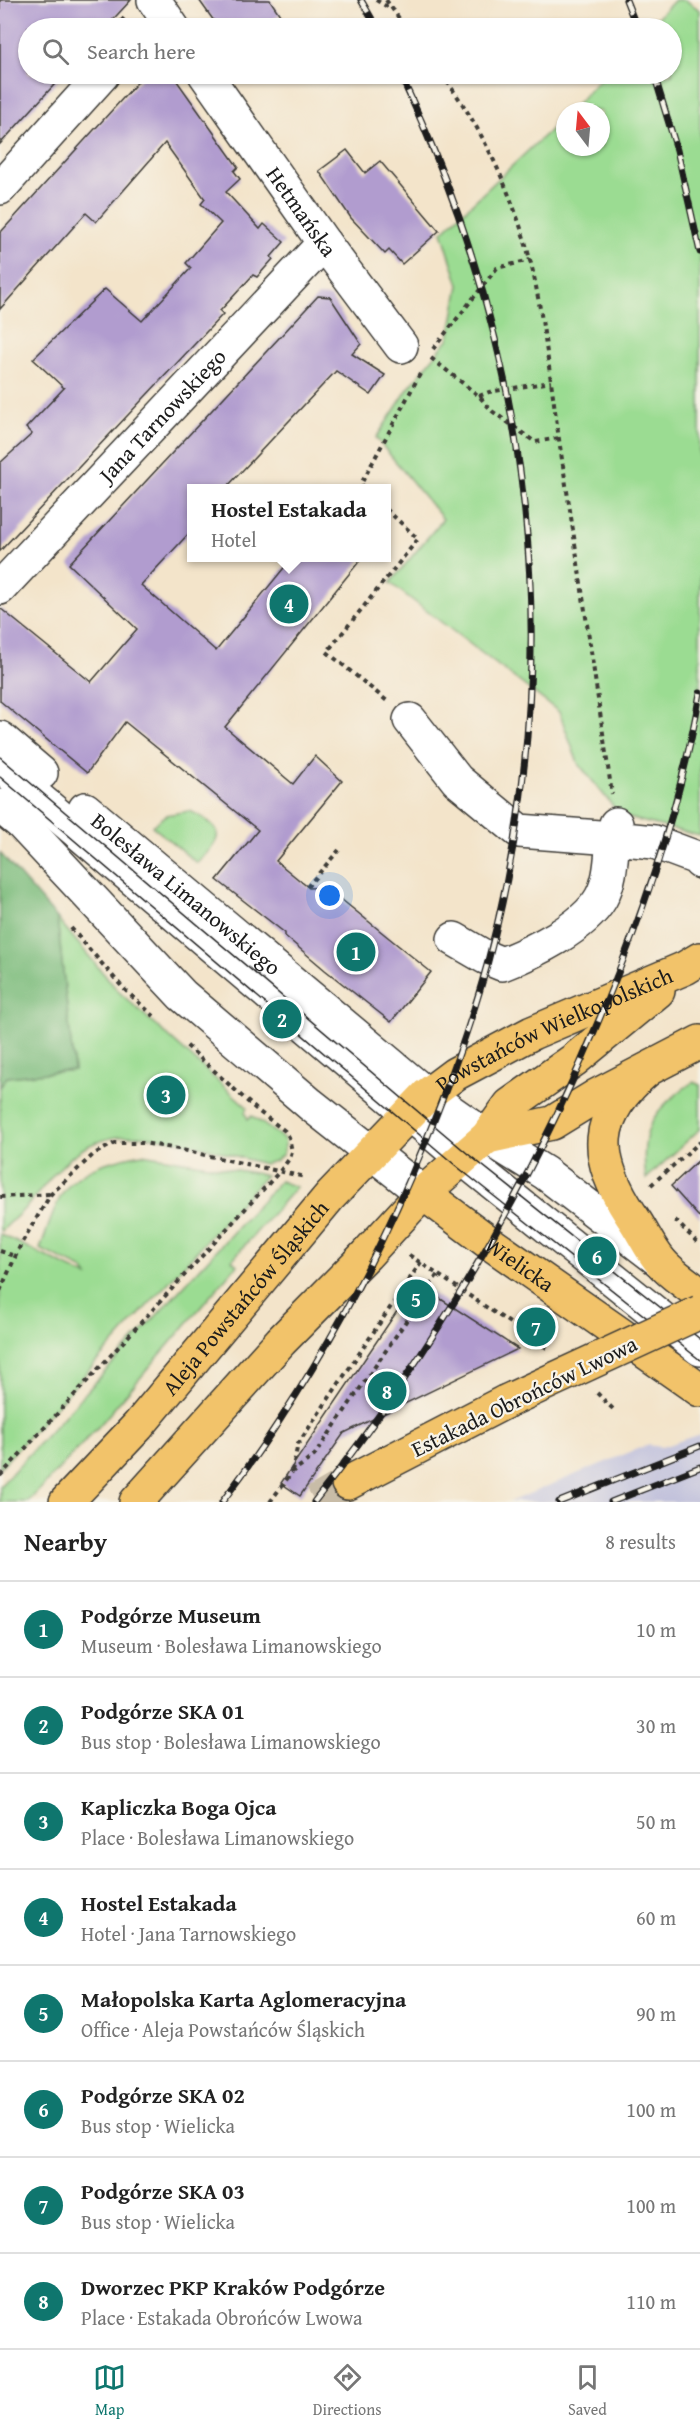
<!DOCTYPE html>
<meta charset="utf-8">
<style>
:root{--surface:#fff;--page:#f6f6f6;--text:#222;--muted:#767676;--line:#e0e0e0;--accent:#0f766e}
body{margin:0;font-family:"Gentium Book Plus",serif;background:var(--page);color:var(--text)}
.compass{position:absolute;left:556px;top:102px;width:54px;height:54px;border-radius:50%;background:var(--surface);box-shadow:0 2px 4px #0004;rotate:344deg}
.you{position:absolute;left:330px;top:896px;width:21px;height:21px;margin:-15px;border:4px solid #fff;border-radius:50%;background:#1a73e8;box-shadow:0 0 0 9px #1a73e833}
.badge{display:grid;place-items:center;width:39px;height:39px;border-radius:50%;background:var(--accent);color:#fff;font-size:20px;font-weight:700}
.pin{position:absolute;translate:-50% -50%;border:3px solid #fff;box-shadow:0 2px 6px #0006}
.popup{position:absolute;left:187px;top:484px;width:204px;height:78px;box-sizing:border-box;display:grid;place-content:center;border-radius:0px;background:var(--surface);filter:drop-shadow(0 2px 4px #0005);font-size:20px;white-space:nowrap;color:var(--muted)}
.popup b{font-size:22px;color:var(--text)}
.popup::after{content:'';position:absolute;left:50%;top:100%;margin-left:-12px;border:12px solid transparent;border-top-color:var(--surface)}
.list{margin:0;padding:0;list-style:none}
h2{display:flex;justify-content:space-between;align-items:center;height:78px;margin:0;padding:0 24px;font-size:26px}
h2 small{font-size:20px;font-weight:400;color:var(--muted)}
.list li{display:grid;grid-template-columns:39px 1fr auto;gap:18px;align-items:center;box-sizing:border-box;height:96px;padding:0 24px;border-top:2px solid var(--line)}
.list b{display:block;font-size:22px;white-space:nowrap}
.list p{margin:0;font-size:20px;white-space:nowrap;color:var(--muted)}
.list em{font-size:20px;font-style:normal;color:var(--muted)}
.icon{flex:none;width:33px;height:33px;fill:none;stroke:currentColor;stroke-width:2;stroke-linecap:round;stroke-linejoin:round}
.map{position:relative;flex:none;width:700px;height:1502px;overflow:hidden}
.search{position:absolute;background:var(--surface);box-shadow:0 2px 4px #0004;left:18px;right:18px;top:18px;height:66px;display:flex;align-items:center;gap:15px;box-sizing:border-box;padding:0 21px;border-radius:33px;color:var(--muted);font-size:22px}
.sheet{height:846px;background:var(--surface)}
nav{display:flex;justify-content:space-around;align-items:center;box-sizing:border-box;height:84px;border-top:2px solid var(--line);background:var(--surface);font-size:16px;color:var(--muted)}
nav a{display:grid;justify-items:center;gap:3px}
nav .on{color:var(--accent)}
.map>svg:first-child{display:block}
.industrial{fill:#c2c2dc}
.green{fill:#9bdc92;stroke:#5c7c57;stroke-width:1.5}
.forest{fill:#7cbc7c;stroke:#4c6c4c;stroke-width:1.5}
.building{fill:#b19ccf}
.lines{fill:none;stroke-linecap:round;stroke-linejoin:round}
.major-tunnel{stroke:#c8bca7;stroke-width:33;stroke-dasharray:33 16;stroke-linecap:butt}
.minor-casing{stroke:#3c3a36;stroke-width:36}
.major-casing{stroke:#3c3a36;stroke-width:36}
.path{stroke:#3c3a36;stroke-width:4;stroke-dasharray:4.5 4.5;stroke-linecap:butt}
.minor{stroke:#fff;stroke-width:33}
.major{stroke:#f2c36a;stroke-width:33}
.tram{stroke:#1c1c1c;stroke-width:1.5}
.rail-casing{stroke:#1c1c1c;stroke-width:7}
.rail{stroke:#f7f3e8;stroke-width:4.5;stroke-dasharray:14;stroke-linecap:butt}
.major-bridge-casing{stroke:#3c3a36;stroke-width:36;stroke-linecap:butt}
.major-bridge{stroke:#f2c36a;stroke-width:33}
.labels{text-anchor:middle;stroke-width:4.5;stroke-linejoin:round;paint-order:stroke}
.street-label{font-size:22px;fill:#1c1c1c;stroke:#f7f3e8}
</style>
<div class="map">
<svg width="700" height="1502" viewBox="0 0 700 1502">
<rect width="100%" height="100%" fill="#f7f3e8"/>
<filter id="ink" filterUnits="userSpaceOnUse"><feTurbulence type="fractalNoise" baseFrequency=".0167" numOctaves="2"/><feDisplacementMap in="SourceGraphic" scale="12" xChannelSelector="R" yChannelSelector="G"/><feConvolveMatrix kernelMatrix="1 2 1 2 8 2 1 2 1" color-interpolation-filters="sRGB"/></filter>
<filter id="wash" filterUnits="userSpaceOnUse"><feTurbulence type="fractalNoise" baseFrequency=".008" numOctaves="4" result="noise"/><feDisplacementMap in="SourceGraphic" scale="24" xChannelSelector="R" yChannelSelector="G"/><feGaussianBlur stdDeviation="1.35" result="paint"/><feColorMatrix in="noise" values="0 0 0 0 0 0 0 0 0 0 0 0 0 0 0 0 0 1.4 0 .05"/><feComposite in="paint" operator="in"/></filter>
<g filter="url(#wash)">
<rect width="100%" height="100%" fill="#f3e4ca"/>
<!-- industrial -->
<path class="industrial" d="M700,1434V1502H509L647,1445L662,1447Z"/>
<!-- green -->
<path class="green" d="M675,0H685L700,10V836L621,816L578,763L559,712L390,583L443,519L376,438L408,389L449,338L459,285L442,232L565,116V147H601V111H570L605,74H672V28H647Z
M189,811C198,814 204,818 211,824C228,837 207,852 197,863L152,826L166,815Z
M57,918L119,992L247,1107L245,1113L248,1119L252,1116L284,1139L285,1144L283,1154L275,1161L264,1164C214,1151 138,1121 90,1145C63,1158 47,1184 28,1205C20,1214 10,1222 2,1231L0,1230V1087L7,1077L74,1070Z
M693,1082L700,1085V1129L646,1179C639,1129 652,1110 693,1082Z
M142,1154L266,1175L0,1468V1234L88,1277L84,1270L40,1249C47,1232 52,1212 61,1196C78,1167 112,1160 142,1154Z
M280,1181L296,1187L232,1260L237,1265L99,1426L28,1502H0V1486Z"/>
<!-- forest -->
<path class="forest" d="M0,853L57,918L74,1070L7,1077L0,1087Z"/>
<g id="blocks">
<!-- building -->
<path class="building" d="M0,0H131L105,28H28V74H64L0,144Z
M199,0H270L280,15L260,28H219Z
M145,74H172L238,167L234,171L240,179L226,192L260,229L264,224L284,242L271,257L273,259L257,277L253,275L220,311L223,314L0,551V463L32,434L26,428L64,388L33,359L105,289L142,321L191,268L186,263L221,223L201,204L205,199L165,143L96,222L86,213L0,309V233Z
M347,150L365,173L380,161L439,231L402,264L389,250L385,254L351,218L319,171Z
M318,296L330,297L361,344L352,354L385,375L371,395L336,371L225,489H192V530L141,585L216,651L292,558H362L225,727L293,784L315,756L342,781L276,861L309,888L326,887L431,972L391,1022L325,970L285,936V933L217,880L258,830L125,722L87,773L0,701V608L91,682L137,629L69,564Z
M700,1159V1218L671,1186Z
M416,1283L518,1349L344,1433L300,1496L281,1483Z"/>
</g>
</g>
<g filter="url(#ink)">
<use href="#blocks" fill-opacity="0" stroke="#3c3a36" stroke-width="1.5"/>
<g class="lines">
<!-- major-tunnel -->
<path class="major-tunnel" d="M315,1502L348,1483"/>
<!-- minor casing -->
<g class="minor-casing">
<g id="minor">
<path d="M154,0L173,28"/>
<path id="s1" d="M205,74L324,243L401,346"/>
<path d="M0,188L103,74"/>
<path id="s2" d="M0,588L324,243"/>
<path d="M410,720L457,780L519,831L613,838L616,824"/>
<path d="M0,738L41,773"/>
<path d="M0,766L462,1158L700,1349"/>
<path d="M0,806L21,823L182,995L310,1104L423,1193"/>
<path id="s3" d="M85,809L427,1095L487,1137L545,1173L660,1261"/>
<path d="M454,939L485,957L502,964C533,952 584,928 601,898C611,880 611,858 613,838L654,842L697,858L700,862"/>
</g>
</g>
<!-- major casing -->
<g class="major-casing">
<g id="major">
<path d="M647,1070C592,1117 593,1157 631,1215C642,1230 649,1248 661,1262C671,1274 688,1284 700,1295"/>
<path d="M487,1137L552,1123L596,1096L700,1042"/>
<path id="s4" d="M423,1193L487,1241L700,1390"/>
<path d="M348,1483L505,1402"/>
<path id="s5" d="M66,1502L138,1426L330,1196L427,1095L455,1074L532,1033L685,968L700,959"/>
<path d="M136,1502L281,1341L366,1255L423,1193L487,1137L510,1105L574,1060L658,991"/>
</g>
</g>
<!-- path -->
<path class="path" d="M376,0L391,9
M386,0L406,28
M115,28L126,16
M441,74C487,132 524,218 537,292C547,345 553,399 561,453C579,566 595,680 612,794
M433,349L497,268L530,260
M431,358L479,396L492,411L535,442L559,438
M479,396L489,392L551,382
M365,488L361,484L420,374
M386,509L418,539L327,652L387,701
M307,887L339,850
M71,928L124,989L154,1016
M651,1185L700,1142
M0,1197L51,1194
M675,1220L700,1245
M0,1251L15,1256
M409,1255L547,1348
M0,1291L21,1244L51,1194L94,1154L115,1143H143L178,1149L305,1177
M597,1393L616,1412
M292,1471L298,1444L421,1262
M0,1476L280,1171L290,1158L292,1152L289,1137L285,1131L258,1111L186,1045
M270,1502L292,1472L314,1456L438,1274"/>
<!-- minor -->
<use href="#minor" class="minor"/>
<!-- major -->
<use href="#major" class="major"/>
<!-- tram -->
<path class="tram" d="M0,757L468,1154L700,1339
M0,777L455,1165L700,1360"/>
<!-- rail casing -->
<g class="rail-casing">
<path id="rail" d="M361,0L377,28
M626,0L637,28
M654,74L677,150L700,252
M222,1502C306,1391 375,1267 427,1138C450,1081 471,1024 487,965C569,659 535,358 400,74
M314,1502C436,1348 535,1179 608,998C648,900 682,798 700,693
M559,1502L700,1446
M611,1502L700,1467"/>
</g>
<!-- rail -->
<use href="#rail" class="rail"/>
<!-- major-bridge casing -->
<g class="major-bridge-casing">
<path id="major-bridge" d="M505,1402L700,1312"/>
</g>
<!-- major-bridge -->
<use href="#major-bridge" class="major-bridge"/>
</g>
</g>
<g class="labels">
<!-- street labels -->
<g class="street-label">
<text dy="8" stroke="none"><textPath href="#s1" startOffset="168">Hetmańska</textPath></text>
<text dy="8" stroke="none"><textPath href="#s2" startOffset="237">Jana Tarnowskiego</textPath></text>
<text dy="8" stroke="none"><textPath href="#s3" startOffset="132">Bolesława Limanowskiego</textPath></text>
<text dy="8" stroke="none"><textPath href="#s5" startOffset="688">Powstańców Wielkopolskich</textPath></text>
<text dy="8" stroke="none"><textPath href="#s4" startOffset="120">Wielicka</textPath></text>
<text dy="8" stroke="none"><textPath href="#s5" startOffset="272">Aleja Powstańców Śląskich</textPath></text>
<text transform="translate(524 1396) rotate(-26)" y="8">Estakada Obrońców Lwowa</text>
</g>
</g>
</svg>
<svg class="compass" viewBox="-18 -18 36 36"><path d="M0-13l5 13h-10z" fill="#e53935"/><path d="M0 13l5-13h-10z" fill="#767676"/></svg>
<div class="you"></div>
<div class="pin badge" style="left:356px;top:952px">1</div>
<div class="pin badge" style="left:282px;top:1019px">2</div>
<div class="pin badge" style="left:166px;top:1095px">3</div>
<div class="pin badge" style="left:289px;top:604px">4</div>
<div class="popup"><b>Hostel Estakada</b>Hotel</div>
<div class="pin badge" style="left:416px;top:1299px">5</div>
<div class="pin badge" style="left:597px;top:1256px">6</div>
<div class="pin badge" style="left:536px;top:1327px">7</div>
<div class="pin badge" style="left:387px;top:1391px">8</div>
<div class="search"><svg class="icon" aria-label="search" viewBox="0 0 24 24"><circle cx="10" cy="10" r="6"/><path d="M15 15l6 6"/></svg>Search here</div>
</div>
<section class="sheet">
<h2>Nearby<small>8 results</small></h2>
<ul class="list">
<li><span class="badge">1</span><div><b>Podgórze Museum</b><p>Museum · Bolesława Limanowskiego</p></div><em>10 m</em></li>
<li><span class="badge">2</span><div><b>Podgórze SKA 01</b><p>Bus stop · Bolesława Limanowskiego</p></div><em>30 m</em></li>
<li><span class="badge">3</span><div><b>Kapliczka Boga Ojca</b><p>Place · Bolesława Limanowskiego</p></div><em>50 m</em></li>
<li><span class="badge">4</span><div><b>Hostel Estakada</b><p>Hotel · Jana Tarnowskiego</p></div><em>60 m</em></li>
<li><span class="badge">5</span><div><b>Małopolska Karta Aglomeracyjna</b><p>Office · Aleja Powstańców Śląskich</p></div><em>90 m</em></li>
<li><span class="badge">6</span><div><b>Podgórze SKA 02</b><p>Bus stop · Wielicka</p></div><em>100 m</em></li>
<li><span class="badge">7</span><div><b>Podgórze SKA 03</b><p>Bus stop · Wielicka</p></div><em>100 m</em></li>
<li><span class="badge">8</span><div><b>Dworzec PKP Kraków Podgórze</b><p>Place · Estakada Obrońców Lwowa</p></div><em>110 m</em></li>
</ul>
</section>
<nav>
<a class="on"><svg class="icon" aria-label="map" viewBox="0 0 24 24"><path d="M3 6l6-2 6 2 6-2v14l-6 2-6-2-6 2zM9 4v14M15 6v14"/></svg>Map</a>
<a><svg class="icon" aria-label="directions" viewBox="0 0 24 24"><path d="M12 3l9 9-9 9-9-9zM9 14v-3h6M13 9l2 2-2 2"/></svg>Directions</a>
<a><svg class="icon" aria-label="saved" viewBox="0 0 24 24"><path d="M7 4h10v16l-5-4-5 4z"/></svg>Saved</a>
</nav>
